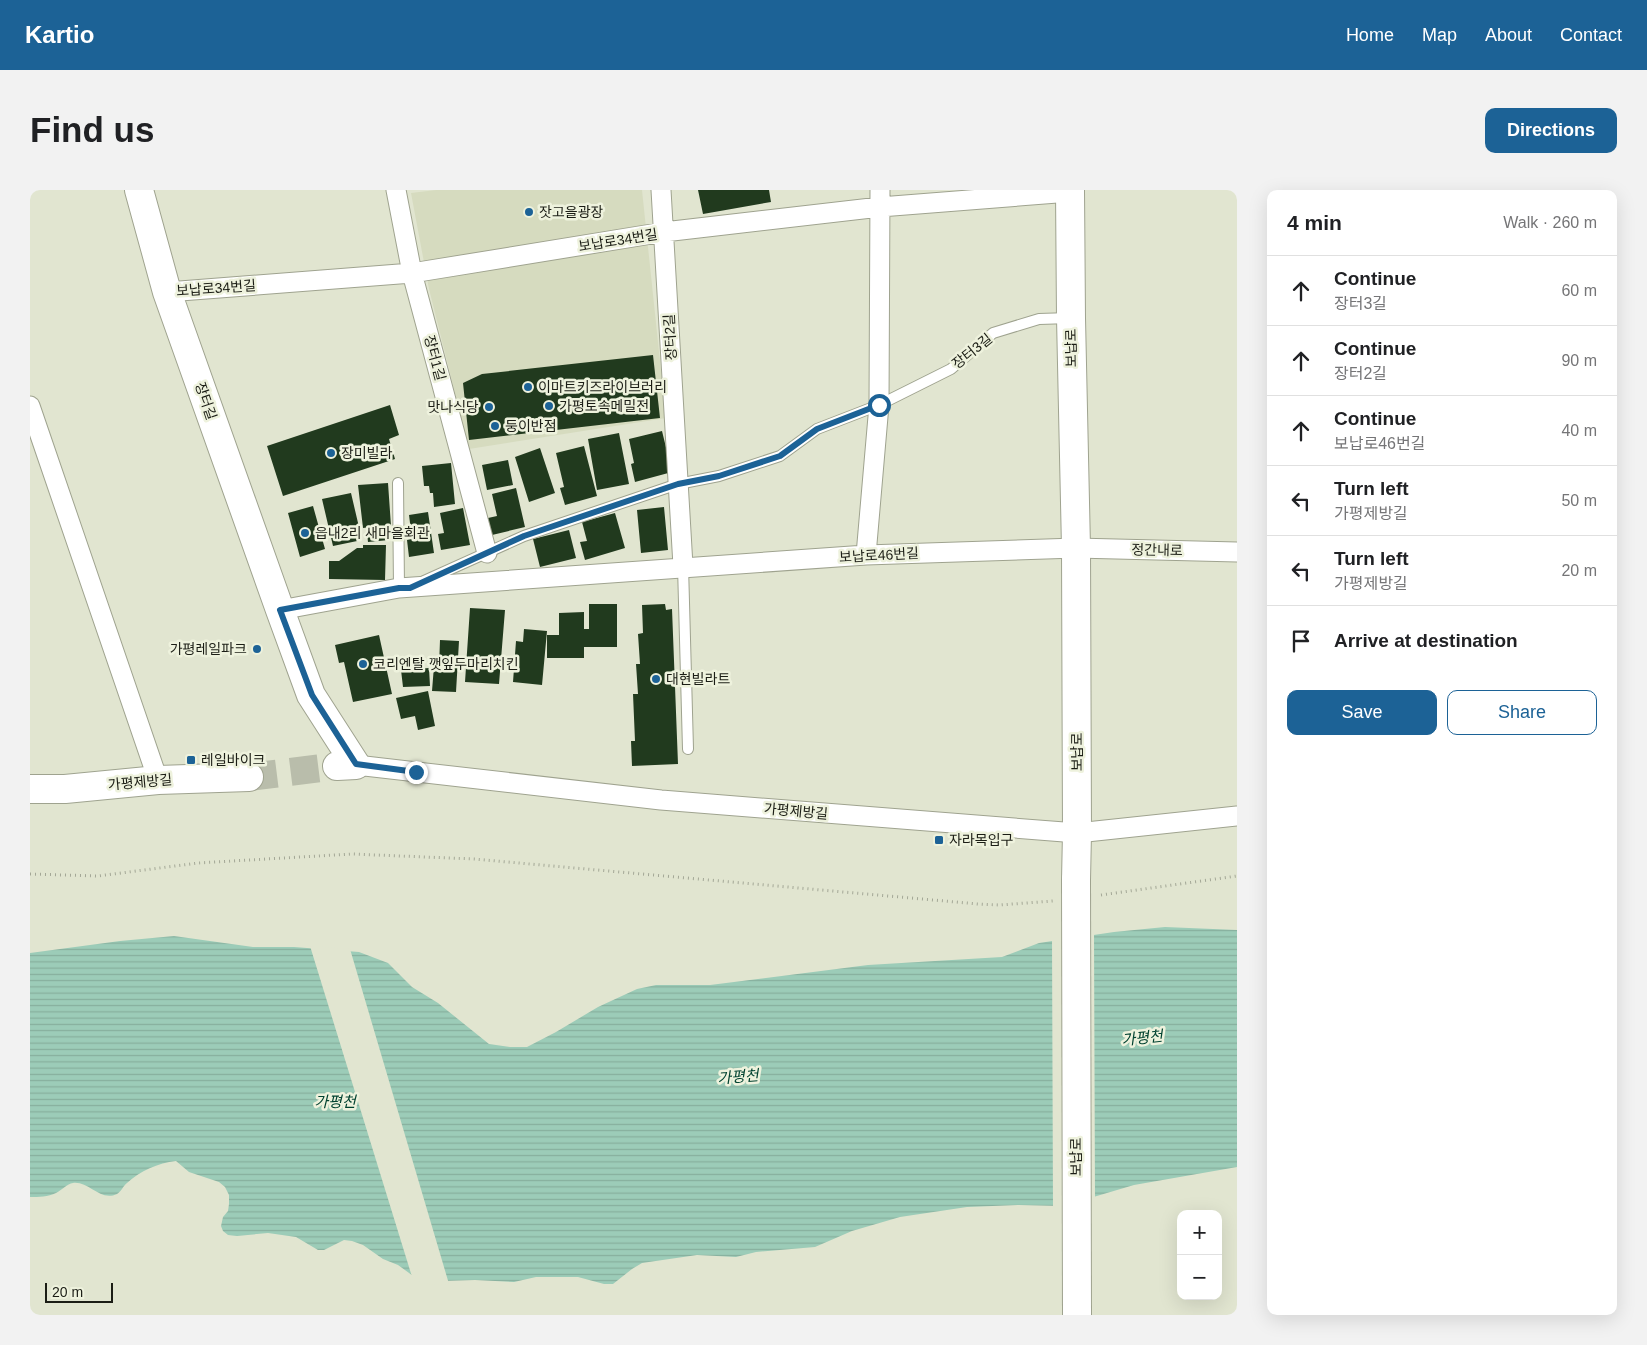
<!DOCTYPE html>
<meta charset="utf-8">
<style>
:root{--surface:#fff;--page:#f2f2f2;--text:#202124;--muted:#757577;--line:#e0e0e0;--accent:#1c6296}
body{margin:0;font-family:Arial,"Noto Sans KR",sans-serif;background:var(--page);color:var(--text)}
.controls{position:absolute;right:15px;bottom:15px;display:grid;overflow:hidden;border-radius:10px;box-shadow:0 5px 20px #0002}
.controls button{width:45px;height:45px;display:grid;place-items:center;padding:0;border:0;border-bottom:1px solid var(--line);background:var(--surface);color:var(--text);font:25px sans-serif}
.scale{position:absolute;left:15px;bottom:12px;width:68px;box-sizing:border-box;padding-left:5px;border:2px solid #1b1d15;border-top:0;font-size:14px;line-height:18px;white-space:nowrap;color:#1b1d15;-webkit-text-stroke:4px #eef2dd;paint-order:stroke}
.stop{position:absolute;width:15px;height:15px;margin:-11px;border:4px solid #1c6296;border-radius:50%;background:#fff}
.stop.end{background:#1c6296;border-color:#fff;box-shadow:0 1px 5px #0008}
.list{margin:0;padding:0;list-style:none}
h2{display:flex;justify-content:space-between;align-items:center;height:65px;margin:0;padding:0 20px;font-size:21px}
h2 small{font-size:16px;font-weight:400;color:var(--muted)}
.list li{display:grid;grid-template-columns:32px 1fr auto;gap:15px;align-items:center;box-sizing:border-box;height:70px;padding:0 20px;border-top:1px solid var(--line)}
.list b{display:block;font-size:19px;white-space:nowrap}
.list p{margin:0;font-size:16px;white-space:nowrap;color:var(--muted)}
.list em{font-size:16px;font-style:normal;color:var(--muted)}
.actions{display:flex;gap:10px;padding:15px 20px}
.actions a{flex:1;padding:11px 0;border:1px solid var(--accent);border-radius:10px;text-align:center;font-size:18px;color:var(--accent)}
.actions .main{background:var(--accent);color:#fff}
.icon{flex:none;width:28px;height:28px;fill:none;stroke:currentColor;stroke-width:2;stroke-linecap:round;stroke-linejoin:round}
.map{position:relative;flex:none;width:1207px;height:1125px;overflow:hidden;border-radius:10px}
header{display:flex;align-items:center;gap:30px;box-sizing:border-box;height:70px;padding:0 25px;background:var(--accent);color:#fff}
header strong{font-size:24px}
nav{display:flex;gap:28px;margin-inline-start:auto;font-size:18px}
.intro{display:flex;align-items:center;justify-content:space-between;box-sizing:border-box;height:120px;padding:0 30px}
h1{margin:0;font-size:35px}
.button{padding:12px 22px;border-radius:10px;background:var(--accent);color:#fff;font-size:18px;font-weight:700}
main{display:flex;gap:30px;padding:0 30px}
aside{flex:1;background:var(--surface);border-radius:10px;box-shadow:0 5px 20px #0002}
.map>svg:first-child{display:block}
.built{fill:#d6dbbf}
.water{fill:url(#water-rules)}
.pier{fill:#e1e5d0}
.building{fill:#213a1e}
.lines{fill:none;stroke-linecap:round;stroke-linejoin:round}
.secondary-tunnel{stroke:#b9bdab;stroke-width:28;stroke-dasharray:28 14;stroke-linecap:butt}
.lane-casing{stroke:#9fa38f;stroke-width:12}
.street-casing{stroke:#9fa38f;stroke-width:21}
.secondary-casing{stroke:#9fa38f;stroke-width:30}
.path{stroke:#a3a796;stroke-width:3;stroke-dasharray:1 4;stroke-linecap:butt}
.lane{stroke:#fff;stroke-width:10}
.street{stroke:#fff;stroke-width:19}
.secondary{stroke:#fff;stroke-width:28}
.secondary-bridge-casing{stroke:#9fa38f;stroke-width:30;stroke-linecap:butt}
.secondary-bridge{stroke:#fff;stroke-width:28}
.route{stroke:#1c6296;stroke-width:6}
.poi-dot{fill:#1c6296;stroke:#eef2dd;stroke-width:2}
.labels{text-anchor:middle;stroke-width:5;stroke-linejoin:round;paint-order:stroke}
.poi-label{font-size:14px;fill:#1b1d15;stroke:#eef2dd;text-anchor:start}
.street-label{font-size:14px;fill:#1b1d15;stroke:#eef2dd}
.water-label{font-size:15px;font-style:italic;fill:#004230;stroke:#eef2dd}
</style>
<header>
<strong>Kartio</strong>
<nav><a>Home</a><a>Map</a><a>About</a><a>Contact</a></nav>
</header>
<div class="intro"><h1>Find us</h1><a class="button">Directions</a></div>
<main>
<div class="map">
<svg width="1207" height="1125" viewBox="0 0 1207 1125">
<defs>
<pattern id="water-rules" width="6" height="5" patternUnits="userSpaceOnUse" patternTransform="scale(1.25)"><rect width="6" height="5" fill="#9cccb8"/><path d="M0 2.5h6" fill="none" stroke="#86af9d"/></pattern>
</defs>
<rect width="100%" height="100%" fill="#e1e5d0"/>
<!-- built -->
<path class="built" d="M406,0H612L636,228L439,259L399,99L381,3Z"/>
<!-- water -->
<path class="water" d="M1135,737L1207,740V977L1104,995L1033,1016L989,1015L937,1017L870,1027L822,1041L785,1057L726,1062L706,1067L667,1065L612,1073L602,1079L583,1094H574L548,1087H506L484,1092L445,1090L412,1091L386,1088L368,1075L353,1069L333,1055L322,1051L314,1050L294,1060H288L266,1047L238,1043L207,1046L198,1045L193,1041L191,1036L193,1027L198,1021L199,1014V1005L195,997L189,992L159,982L146,971C128,973 110,981 97,993C93,996 91,1002 87,1004C70,1012 59,991 43,993C37,994 32,1000 26,1003C18,1007 9,1007 0,1007V763L90,751L144,746L223,757H264L329,762L358,773L382,797L408,813L459,854L480,857H497L526,842L568,817L607,799L626,795H680L838,775L972,767L1009,753L1084,742Z"/>
<!-- pier -->
<path class="pier" d="M1064,742L1065,1009L1033,1018H1023L1022,748Z
M280,756L320,759L419,1094L401,1095L383,1090Z"/>
<!-- building -->
<path class="building" d="M668,0H739L741,12L673,24Z
M623,165L630,228L439,250L433,193L452,184Z
M360,215L369,245L359,249L365,269L253,306L237,256Z
M632,241L642,282L605,292L601,274L604,273L599,249Z
M589,243L599,294L567,300L558,249Z
M554,256L567,306L535,315L530,298L534,297L526,263Z
M510,258L525,303L499,312L485,267Z
M478,270L483,295L457,300L452,275Z
M421,273L425,314L404,317L403,303H400L399,296H394L392,276Z
M358,293L361,336H358L359,350L338,352L337,343H342L341,337L333,338L328,295Z
M486,298L495,337L462,345L458,328L467,326L462,304Z
M321,303L332,350L303,356L292,309Z
M283,316L295,359L270,367L258,323Z
M634,317L638,360L611,363L607,320Z
M433,318L440,355L411,360L408,344L414,343L410,323Z
M398,322L404,363L379,367L377,350L382,349L379,325Z
M585,323L595,358L555,370L550,352L557,351L552,332Z
M539,340L546,368L510,377L503,349Z
M333,355H356L355,390L299,389V371H309L327,358H333Z
M559,414H587V457H554V468H517V445H529V423L554,422V439H559Z
M635,414L636,420L642,419L648,574L602,576L601,551H605L603,504H608L606,474H610L608,444L613,443L612,415Z
M440,418L475,420L469,494L435,492Z
M494,439L517,441L512,495L483,492L486,451L493,452Z
M349,445L362,504L323,512L314,472L309,473L305,455Z
M410,450L429,451L426,502L402,501L404,476L409,477Z
M399,478L400,496L373,497L371,480Z
M398,501L405,536L388,540L385,526L371,529L366,508Z"/>
<g class="lines">
<!-- secondary-tunnel -->
<path class="secondary-tunnel" d="M219,587L307,576"/>
<!-- lane casing -->
<g class="lane-casing">
<path id="lane" d="M368,293L369,398
M653,376L658,559
M394,391L494,346L648,294L689,286L750,266L787,239L849,215L921,179L963,143L1009,129L1040,128"/>
</g>
<!-- street casing -->
<g class="street-casing">
<path id="street" d="M366,0L382,83L457,363
M631,0L653,376
M137,102L382,83L634,42L850,17L1040,2
M0,216L128,590
M836,365L849,215L850,0
M250,420L369,398L836,365L1046,358L1207,362
M326,575L631,610L1047,643L1207,626"/>
</g>
<!-- secondary casing -->
<g class="secondary-casing">
<path id="secondary" d="M109,0L137,102L250,420L281,505L326,575L307,576
M1040,0L1041,128L1046,358L1047,643L1046,690
M0,599H35L128,590L219,587"/>
</g>
<!-- path -->
<path class="path" d="M0,684L68,686L168,673L322,664L444,669L948,714L970,715L1023,711
M1071,705L1207,686"/>
<!-- lane -->
<use href="#lane" class="lane"/>
<!-- street -->
<use href="#street" class="street"/>
<!-- secondary -->
<use href="#secondary" class="secondary"/>
<!-- secondary-bridge casing -->
<g class="secondary-bridge-casing">
<path id="secondary-bridge" d="M1046,690L1047,1125"/>
</g>
<!-- secondary-bridge -->
<use href="#secondary-bridge" class="secondary-bridge"/>
</g>
<g class="lines">
<!-- route -->
<path class="route" d="M386,582L326,574L282,505L250,420L369,398H380L494,346L648,294L689,286L750,266L787,239L849,215"/>
</g>
<!-- markers -->
<g class="poi-dot">
<circle cx="499" cy="22" r="5"/>
<circle cx="498" cy="197" r="5"/>
<circle cx="519" cy="216" r="5"/>
<circle cx="459" cy="217" r="5"/>
<circle cx="465" cy="236" r="5"/>
<circle cx="301" cy="263" r="5"/>
<circle cx="275" cy="343" r="5"/>
<circle cx="227" cy="459" r="5"/>
<circle cx="333" cy="474" r="5"/>
<circle cx="626" cy="489" r="5"/>
<rect x="156" y="565" width="10" height="10" rx="2.5"/>
<rect x="904" y="645" width="10" height="10" rx="2.5"/>
</g>
<g class="labels">
<!-- poi labels -->
<g class="poi-label">
<text x="509" y="27">잣고을광장</text>
<text x="508" y="202">이마트키즈라이브러리</text>
<text x="529" y="221">가평토속메밀전</text>
<text x="449" y="222" text-anchor="end">맛나식당</text>
<text x="475" y="241">둥이반점</text>
<text x="311" y="268">장미빌라</text>
<text x="285" y="348">읍내2리 새마을회관</text>
<text x="217" y="464" text-anchor="end">가평레일파크</text>
<text x="343" y="479">코리엔탈 깻잎두마리치킨</text>
<text x="636" y="494">대현빌라트</text>
<text x="171" y="575">레일바이크</text>
<text x="919" y="655">자라목입구</text>
</g>
<!-- street labels -->
<g class="street-label">
<text transform="translate(588 50) rotate(-9)" y="5">보납로34번길</text>
<text transform="translate(186 98) rotate(-4)" y="5">보납로34번길</text>
<text transform="translate(640 147) rotate(-93)" y="5">장터2길</text>
<text transform="translate(1041 158) rotate(-91)" y="5">보납로</text>
<text transform="translate(942 161) rotate(-39)" y="5">장터3길</text>
<text transform="translate(405 168) rotate(75)" y="5">장터1길</text>
<text transform="translate(176 211) rotate(71)" y="5">장터길</text>
<text transform="translate(1127 360) rotate(1)" y="5">정간내로</text>
<text transform="translate(849 365) rotate(-3)" y="5">보납로46번길</text>
<text transform="translate(1047 562) rotate(-90)" y="5">보납로</text>
<text transform="translate(110 592) rotate(-5)" y="5">가평제방길</text>
<text transform="translate(766 621) rotate(5)" y="5">가평제방길</text>
<text transform="translate(1046 967) rotate(-90)" y="5">보납로</text>
</g>
<!-- water labels -->
<g class="water-label">
<text transform="translate(1112 848) rotate(-6)" y="5">가평천</text>
<text transform="translate(708 887) rotate(-5)" y="5">가평천</text>
<text x="305" y="917">가평천</text>
</g>
</g>
</svg>
<div class="controls">
<button>+</button>
<button>−</button>
</div>
<div class="scale">20 m</div>
<div class="stop" style="left:849px;top:215px"></div>
<div class="stop end" style="left:386px;top:582px"></div>
</div>
<aside>
<h2>4 min<small>Walk · 260 m</small></h2>
<ul class="list">
<li><svg class="icon" aria-label="ahead" viewBox="0 0 24 24"><path d="M12 20V5M6 11l6-6 6 6"/></svg><div><b>Continue</b><p>장터3길</p></div><em>60 m</em></li>
<li><svg class="icon" aria-label="ahead" viewBox="0 0 24 24"><path d="M12 20V5M6 11l6-6 6 6"/></svg><div><b>Continue</b><p>장터2길</p></div><em>90 m</em></li>
<li><svg class="icon" aria-label="ahead" viewBox="0 0 24 24"><path d="M12 20V5M6 11l6-6 6 6"/></svg><div><b>Continue</b><p>보납로46번길</p></div><em>40 m</em></li>
<li><svg class="icon" aria-label="left" viewBox="0 0 24 24"><path d="M17 20v-9H6M10 6l-5 5 5 5"/></svg><div><b>Turn left</b><p>가평제방길</p></div><em>50 m</em></li>
<li><svg class="icon" aria-label="left" viewBox="0 0 24 24"><path d="M17 20v-9H6M10 6l-5 5 5 5"/></svg><div><b>Turn left</b><p>가평제방길</p></div><em>20 m</em></li>
<li><svg class="icon" aria-label="arrive" viewBox="0 0 24 24"><path d="M6 21V4h12l-3 4 3 4H6"/></svg><div><b>Arrive at destination</b></div></li>
</ul>
<div class="actions"><a class="main">Save</a><a>Share</a></div>
</aside>
</main>
